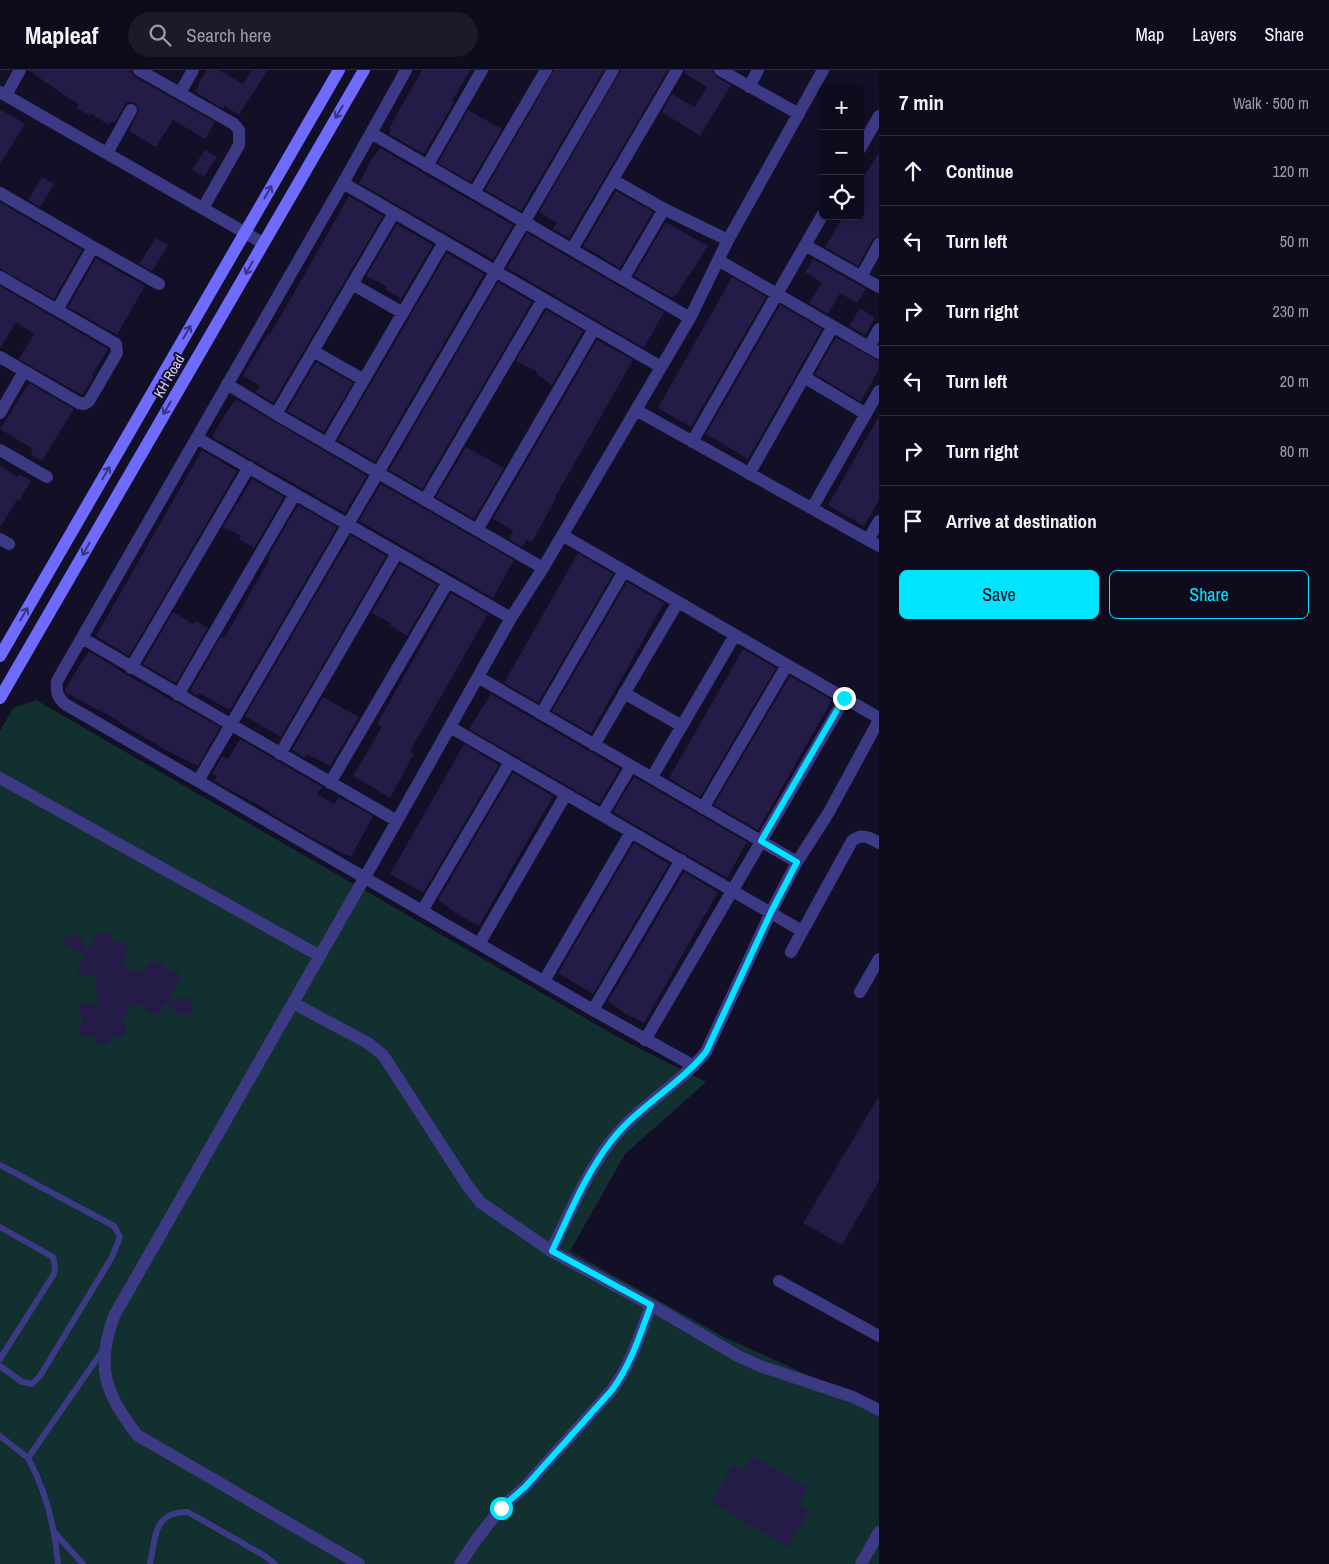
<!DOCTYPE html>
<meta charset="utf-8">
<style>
:root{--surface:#0e0b1c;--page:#1c1929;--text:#f1f3f6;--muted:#9b9ba3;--line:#2e2b3b;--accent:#00e5ff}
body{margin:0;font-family:"Archivo Narrow",sans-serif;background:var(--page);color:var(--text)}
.controls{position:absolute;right:15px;top:15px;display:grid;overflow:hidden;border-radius:8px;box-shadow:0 2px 12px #0003}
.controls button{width:45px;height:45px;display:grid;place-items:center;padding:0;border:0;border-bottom:1px solid var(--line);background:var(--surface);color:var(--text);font:25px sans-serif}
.stop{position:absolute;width:15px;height:15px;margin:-11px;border:4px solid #00e5ff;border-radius:50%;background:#fff}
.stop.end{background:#00e5ff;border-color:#fff;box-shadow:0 1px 5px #0008}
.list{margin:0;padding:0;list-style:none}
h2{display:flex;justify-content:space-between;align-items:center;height:65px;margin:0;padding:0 20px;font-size:21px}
h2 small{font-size:16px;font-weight:400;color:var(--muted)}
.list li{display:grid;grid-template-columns:32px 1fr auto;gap:15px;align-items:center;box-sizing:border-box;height:70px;padding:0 20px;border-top:1px solid var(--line)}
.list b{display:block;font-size:19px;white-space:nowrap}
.list em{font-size:16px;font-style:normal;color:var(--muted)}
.actions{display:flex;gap:10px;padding:15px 20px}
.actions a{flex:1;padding:11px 0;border:1px solid var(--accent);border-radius:8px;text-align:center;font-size:18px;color:var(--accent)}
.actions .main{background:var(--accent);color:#111}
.icon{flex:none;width:28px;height:28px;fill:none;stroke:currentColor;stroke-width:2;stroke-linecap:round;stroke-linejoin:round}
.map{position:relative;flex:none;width:879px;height:1494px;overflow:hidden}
header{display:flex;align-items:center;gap:30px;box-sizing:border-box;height:70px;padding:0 25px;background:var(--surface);border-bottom:1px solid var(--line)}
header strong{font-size:24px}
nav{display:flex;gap:28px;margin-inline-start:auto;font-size:18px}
.search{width:350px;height:45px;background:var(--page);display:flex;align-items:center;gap:12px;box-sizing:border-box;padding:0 18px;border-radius:28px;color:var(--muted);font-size:19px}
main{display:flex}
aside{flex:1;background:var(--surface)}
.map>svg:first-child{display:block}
.green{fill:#12302f}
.building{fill:#241b47}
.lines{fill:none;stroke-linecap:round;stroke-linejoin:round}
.lane{stroke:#3d3a85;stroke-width:6}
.street{stroke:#3d3a85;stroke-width:12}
.secondary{stroke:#6f6bff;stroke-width:12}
.oneway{stroke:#38347d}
.route{stroke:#00e5ff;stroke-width:6}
.labels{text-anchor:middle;stroke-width:4;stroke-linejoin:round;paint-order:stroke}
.street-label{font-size:14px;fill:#d9d4ff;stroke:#130f26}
</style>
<header>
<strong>Mapleaf</strong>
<div class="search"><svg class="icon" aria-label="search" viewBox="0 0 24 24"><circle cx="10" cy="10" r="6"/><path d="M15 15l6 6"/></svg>Search here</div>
<nav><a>Map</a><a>Layers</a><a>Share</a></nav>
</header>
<main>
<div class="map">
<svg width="879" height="1494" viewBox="0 0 879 1494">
<rect width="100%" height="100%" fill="#130f26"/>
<!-- green -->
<path class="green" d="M36,630L623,970L706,1012L625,1084L570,1181L724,1267L879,1337V1494H0V661L13,638Z"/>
<!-- building -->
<path class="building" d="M28,0H129L135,7L215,52L205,69L173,50L156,77L129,61L139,40L135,33L130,32L126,33L115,52L112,51L109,55L90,43L89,46L77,38L79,35Z
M207,0H219L243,14L252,0H268L239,45L225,36L223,39L195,22L199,15L198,14Z
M422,0H470L452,31L454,32L424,84L389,64L391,60L389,58Z
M554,0H604L521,141L485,120Z
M621,0H668L569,168L553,159L557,153L539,142Z
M685,0H712L716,7L731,15L700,66L662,42L672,24L695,37L707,17L684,3Z
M0,39L25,54L0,94Z
M468,40L502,59L471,112L438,93Z
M380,78L513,155L493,190L359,113L370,92Z
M205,80L217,87L204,107L192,99Z
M879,83V166L872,170L858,196L825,177L843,146H860V112Z
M42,107L54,114L40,137L28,130Z
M616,121L653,142L620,198L583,176Z
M349,126L383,146L273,333L256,322L260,316L243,306L268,263L270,264L286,237Z
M0,132L82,180L54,229L0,199Z
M666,152L708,176L690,205H689L676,226L674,225L672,228L634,206Z
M397,154L433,175L401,229L385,219L387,217L366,206Z
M527,163L664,242L644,278L507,198Z
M156,168L168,175L152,201L139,194Z
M447,183L484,204L375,392L338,370Z
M96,188L145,216L117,265L68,237Z
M813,189L866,219L857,233L840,223L828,244L809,233L822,213L805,202Z
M732,207L766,227L691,357L658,338Z
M498,212L532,232L422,419L389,400Z
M0,216L108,279L92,305L94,307L82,325L19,289L34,264L16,252L0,278Z
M780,235L822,259L748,389L706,364Z
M860,238L875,248L865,265L849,256Z
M546,240L583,261L552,315L536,304L538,302L516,291Z
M836,267L879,291V299L861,332L815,304Z
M597,270L633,290L562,415L555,427L556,428L532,472L527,470L522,477L509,469L513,462L512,460L493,449Z
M316,292L353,313L324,362L287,341Z
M29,313L74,339L42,391L30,384L33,379L0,359Z
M236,329L367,406L345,443L212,367L224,346Z
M879,346V430L864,456L828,435Z
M466,377L504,398L474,449L436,427Z
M202,380L237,401L129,586L96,566Z
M0,396L18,407L20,404L31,411L19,431L17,430L0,457Z
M252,409L284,427L254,478L239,469L241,466L223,457Z
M381,414L514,490L493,528L359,451Z
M298,435L337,457L230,640L198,623L197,626L190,621L221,566L224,568L236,548L270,488L268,487Z
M351,465L386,486L281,667L245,646Z
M578,483L613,504L538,633L504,613Z
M400,494L437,515L407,566L390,555L391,553L372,543Z
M627,512L664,533L591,663L552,641Z
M451,523L488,544L410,681L414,684L390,728L353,706L382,657L377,654Z
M173,542L194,554L196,551L208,558L176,613L143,594Z
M743,579L776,598L700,727L669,708Z
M89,581L127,605L220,657L198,696L166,680L118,652L119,651L66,623L65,620L77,599Z
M790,606L832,630L758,760L714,735Z
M491,624L620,699L599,734L469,659Z
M323,627L359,647L330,696L307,684L305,688L292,680Z
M240,669L322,717L317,724L334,734L339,727L373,746L351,787L316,770L268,742L269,741L214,711L217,706L212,704L222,686L228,689Z
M464,674L499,695L423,823L390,804Z
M513,703L553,726L479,856L459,845L438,830Z
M634,707L747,772L727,808L613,742Z
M634,773L669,794L593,924L558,903Z
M684,802L718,822L644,953L624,943L608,931Z
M109,863L114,872L122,871L128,878L123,889L128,899L135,902L145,901L150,892H162L166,900H176L180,907L169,930L188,928L194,935L189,945H180L166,933L159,944H148L145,936H132L122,950L127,958L123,967L112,966L108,974L98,975L93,964L82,967L78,959L84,950L78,943L83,933H98L95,905L82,907L77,899L86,886L63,874L68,865H78L87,881L98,864Z
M879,1026V1111L842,1175L803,1153Z
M752,1386L808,1418L799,1434L809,1441L788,1477L711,1432L734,1395L743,1401Z"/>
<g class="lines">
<!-- lane -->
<path class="lane" d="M0,1095L114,1156L120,1167L112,1187L40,1306L32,1314L22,1312L0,1296
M0,1157L53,1187L55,1196L54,1204L0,1289
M0,1366L28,1388L103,1280
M28,1388C46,1421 55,1457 58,1494
M54,1462L83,1494
M150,1494C156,1466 153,1442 188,1442L265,1486L275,1494"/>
<!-- street -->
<path class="street" d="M139,0L234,54L239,60V75L203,138
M720,0L799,44
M749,17L758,0
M0,22L263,173
M180,23L193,0
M6,25L20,0
M371,63L406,0
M860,79L879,46
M107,83L131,40
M427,96L482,0
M613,110L664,139L728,170
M343,113L57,611C56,621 57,627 65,634L593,940L694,996
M0,123L93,177L57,240
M474,123L546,0
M805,175L879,217
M93,177L159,214
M572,179L677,0
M718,190L879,283
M0,207L116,274L117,283L89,331L84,334L79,333L0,287
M861,207L879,174
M623,209L664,139
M352,214L403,243
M869,277L879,259
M313,281L364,310
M661,297L343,113L371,63L690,248
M804,307L866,344
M227,314L276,344L543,498
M636,340L879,476
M0,343L24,301
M276,344L394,143
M197,368L511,548
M692,372L823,144
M327,373L444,172
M0,380L47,407
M749,404L833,256
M425,430L543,229
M812,438L879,321
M477,460L594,259
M562,465L879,648
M0,469L9,474
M868,470L879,451
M82,568L397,751
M131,598L249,397
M478,607L797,792
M624,623L682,656
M178,625L295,424
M541,644L624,501
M450,657L802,861
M594,675L678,532
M280,684L397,483
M652,707L735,565
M0,708L320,886
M198,711L613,0
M330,713L448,512
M703,738L787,595
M602,745L631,696
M422,841L510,692
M479,874L566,724
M791,882L852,771C861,763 869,767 879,773
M544,911L631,762
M860,922L879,889
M293,933L368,973L383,985L467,1115L480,1132L551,1181L651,1235L738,1286L760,1296L853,1327L879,1340
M593,940L681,790
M645,970L845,628
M551,1181C570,1143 586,1103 612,1070C639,1036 679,1015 706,982L771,842L797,792L829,742L879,650
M779,1211L879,1266
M359,1494L137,1365C105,1322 95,1298 114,1246L397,751L511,548L543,498L690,248L728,170L823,0
M460,1494L476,1470L501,1438L525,1417L612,1320C631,1294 640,1265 651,1235
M861,1494L879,1462"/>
<!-- secondary -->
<path class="secondary" d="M0,586L339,0
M0,628L364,0"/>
</g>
<!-- one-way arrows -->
<defs><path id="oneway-shaft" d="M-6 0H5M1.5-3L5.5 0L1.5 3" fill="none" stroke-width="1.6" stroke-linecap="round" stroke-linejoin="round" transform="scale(1.25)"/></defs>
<g class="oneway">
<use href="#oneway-shaft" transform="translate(339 42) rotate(121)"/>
<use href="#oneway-shaft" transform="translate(268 122) rotate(-60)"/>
<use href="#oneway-shaft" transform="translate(249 198) rotate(120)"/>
<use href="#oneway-shaft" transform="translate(187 262) rotate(-60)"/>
<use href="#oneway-shaft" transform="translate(167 338) rotate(120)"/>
<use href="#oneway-shaft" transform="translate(106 403) rotate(-60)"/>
<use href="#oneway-shaft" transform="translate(86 479) rotate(120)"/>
<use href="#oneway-shaft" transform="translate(24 544) rotate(-60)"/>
</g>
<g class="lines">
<!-- route -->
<path class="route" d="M501,1438L525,1417L612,1320C631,1294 640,1265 651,1235L552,1181C570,1143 586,1103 612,1070C639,1036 679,1015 706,982L771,842L797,792L761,771L844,628"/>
</g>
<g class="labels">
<!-- street labels -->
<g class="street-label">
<text transform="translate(169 306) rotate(-60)" y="5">KH Road</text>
</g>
</g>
</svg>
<div class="controls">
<button>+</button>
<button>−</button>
<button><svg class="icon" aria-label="locate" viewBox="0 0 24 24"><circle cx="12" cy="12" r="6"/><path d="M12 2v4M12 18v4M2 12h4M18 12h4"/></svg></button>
</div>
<div class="stop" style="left:501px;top:1438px"></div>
<div class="stop end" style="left:844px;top:628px"></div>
</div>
<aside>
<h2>7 min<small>Walk · 500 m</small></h2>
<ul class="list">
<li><svg class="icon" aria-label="ahead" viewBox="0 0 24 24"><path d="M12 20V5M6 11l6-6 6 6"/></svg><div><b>Continue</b></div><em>120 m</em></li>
<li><svg class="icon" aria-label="left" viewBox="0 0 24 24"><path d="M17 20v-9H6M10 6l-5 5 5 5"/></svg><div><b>Turn left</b></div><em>50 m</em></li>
<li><svg class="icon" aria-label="right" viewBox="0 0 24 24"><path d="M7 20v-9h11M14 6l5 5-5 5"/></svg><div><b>Turn right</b></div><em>230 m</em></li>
<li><svg class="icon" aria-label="left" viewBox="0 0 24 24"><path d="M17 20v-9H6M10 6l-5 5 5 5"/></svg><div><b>Turn left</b></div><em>20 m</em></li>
<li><svg class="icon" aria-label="right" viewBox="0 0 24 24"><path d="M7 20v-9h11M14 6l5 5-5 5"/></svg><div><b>Turn right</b></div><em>80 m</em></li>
<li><svg class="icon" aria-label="arrive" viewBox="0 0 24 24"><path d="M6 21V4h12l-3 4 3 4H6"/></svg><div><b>Arrive at destination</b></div></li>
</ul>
<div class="actions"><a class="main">Save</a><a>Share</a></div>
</aside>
</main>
